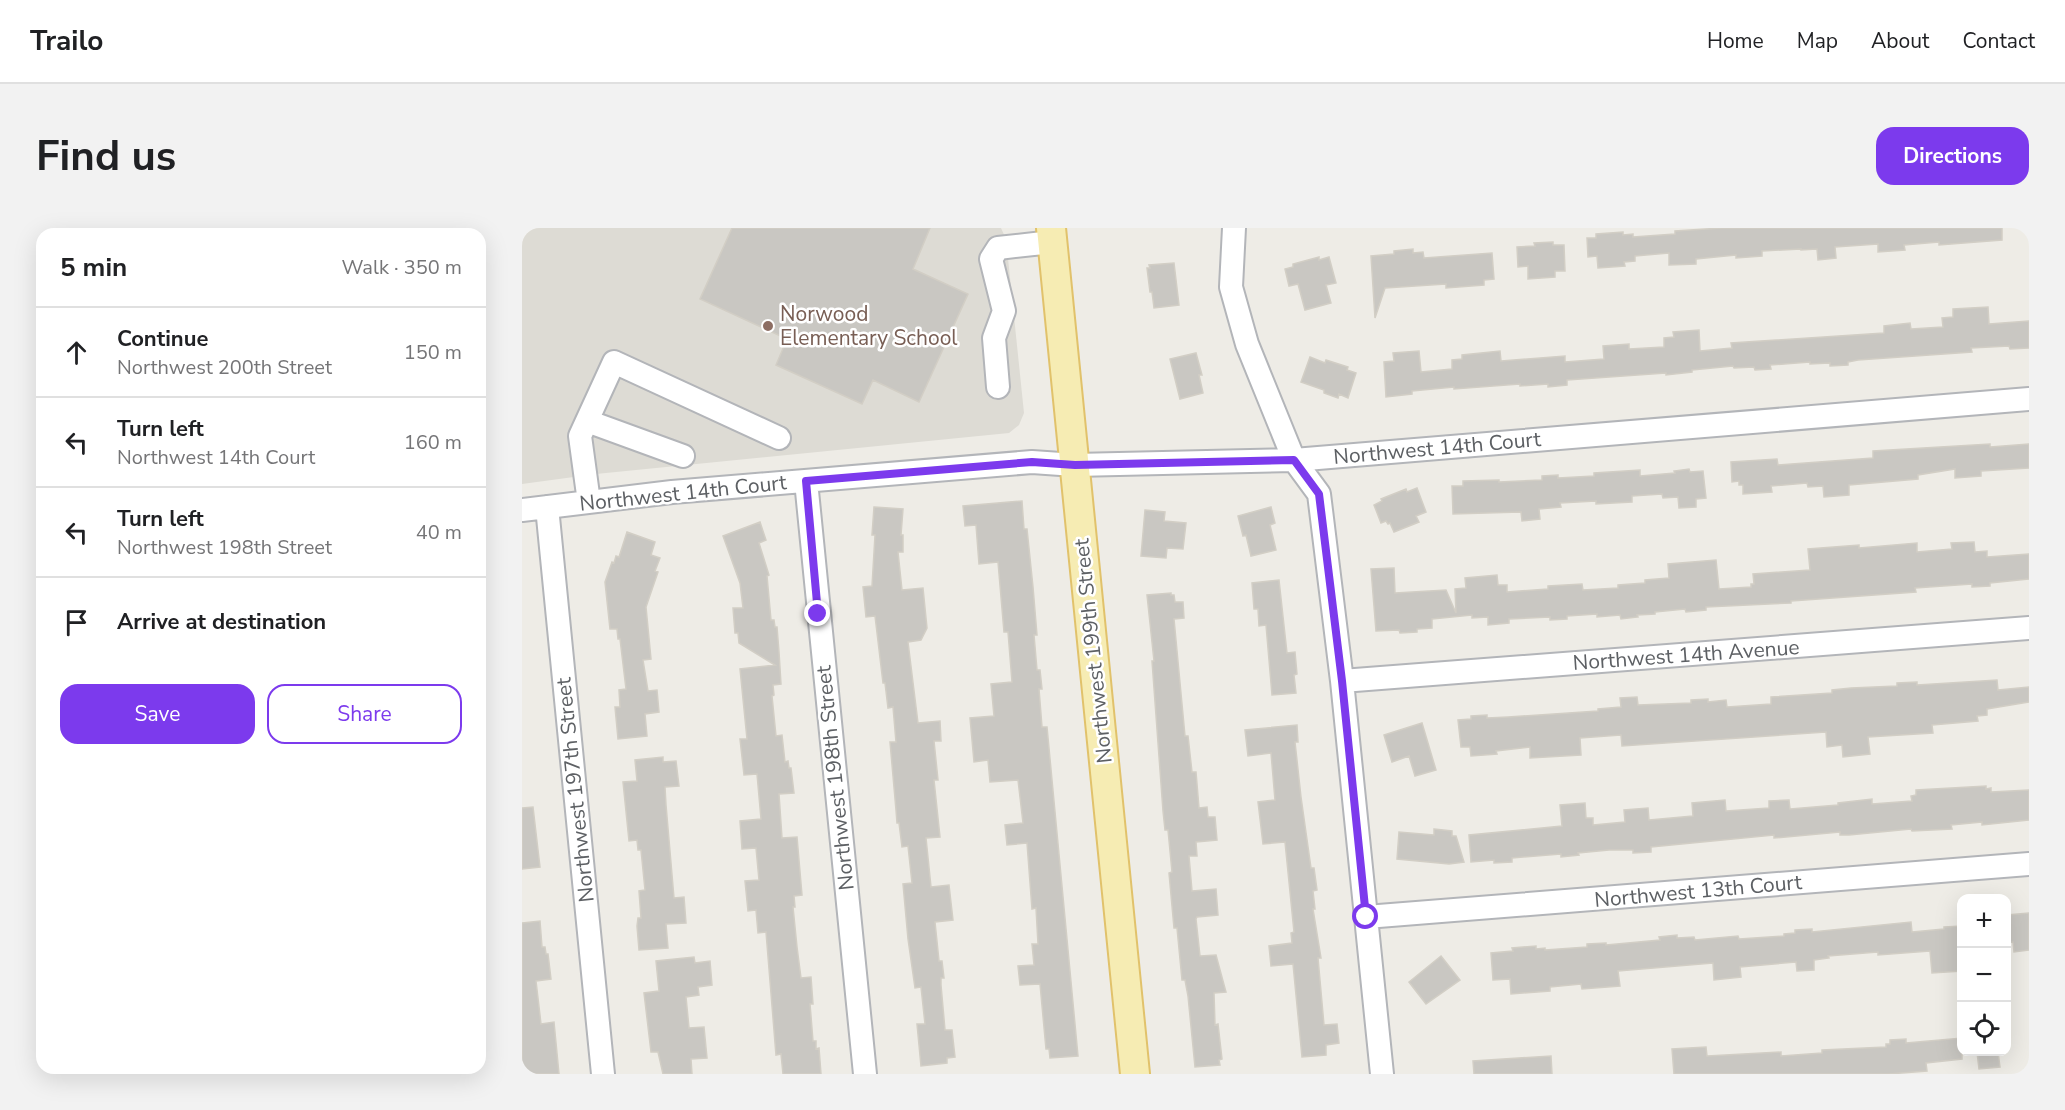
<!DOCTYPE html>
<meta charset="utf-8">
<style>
:root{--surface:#fff;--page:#f2f2f2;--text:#202124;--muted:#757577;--line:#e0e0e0;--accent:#7c3aed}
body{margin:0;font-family:"Nunito Sans",sans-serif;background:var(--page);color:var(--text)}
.controls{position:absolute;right:18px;bottom:18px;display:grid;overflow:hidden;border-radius:12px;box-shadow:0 6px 24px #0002}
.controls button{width:54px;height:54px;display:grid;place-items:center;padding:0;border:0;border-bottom:2px solid var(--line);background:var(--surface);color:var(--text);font:30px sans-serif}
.stop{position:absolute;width:18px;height:18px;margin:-14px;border:4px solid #7c3aed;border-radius:50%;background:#fff}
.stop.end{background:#7c3aed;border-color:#fff;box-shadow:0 2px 6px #0008}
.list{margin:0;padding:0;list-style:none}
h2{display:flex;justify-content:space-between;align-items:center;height:78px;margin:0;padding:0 24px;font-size:26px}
h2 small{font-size:20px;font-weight:400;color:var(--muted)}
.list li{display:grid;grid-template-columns:39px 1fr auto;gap:18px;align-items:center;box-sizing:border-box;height:90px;padding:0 24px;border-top:2px solid var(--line)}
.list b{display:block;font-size:22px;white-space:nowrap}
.list p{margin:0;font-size:20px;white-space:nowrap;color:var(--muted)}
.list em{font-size:20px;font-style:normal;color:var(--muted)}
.actions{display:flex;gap:12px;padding:18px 24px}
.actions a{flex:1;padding:14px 0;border:2px solid var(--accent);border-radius:18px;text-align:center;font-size:21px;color:var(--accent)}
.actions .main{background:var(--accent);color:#fff}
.icon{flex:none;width:33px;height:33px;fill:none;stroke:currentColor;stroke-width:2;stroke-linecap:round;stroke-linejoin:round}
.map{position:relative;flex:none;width:1507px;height:846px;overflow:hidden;border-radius:18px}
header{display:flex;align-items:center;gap:36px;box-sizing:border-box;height:84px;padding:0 30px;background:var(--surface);border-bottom:2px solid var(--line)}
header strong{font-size:28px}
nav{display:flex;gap:33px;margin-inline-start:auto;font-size:21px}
.intro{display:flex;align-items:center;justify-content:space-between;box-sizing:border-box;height:144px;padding:0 36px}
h1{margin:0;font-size:42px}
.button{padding:15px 27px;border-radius:18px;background:var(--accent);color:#fff;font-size:21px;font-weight:700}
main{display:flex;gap:36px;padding:0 36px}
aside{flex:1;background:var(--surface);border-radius:18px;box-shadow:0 6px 24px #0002}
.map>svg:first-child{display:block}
.education{fill:#dddbd4}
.building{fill:#c9c7c2;stroke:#d2cec5;stroke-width:1.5}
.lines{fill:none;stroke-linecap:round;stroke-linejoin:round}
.minor-casing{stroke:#b3b5b9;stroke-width:26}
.major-casing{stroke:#e1c26b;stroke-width:32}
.minor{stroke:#fff;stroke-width:22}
.major{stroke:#f6ecb3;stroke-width:28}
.route{stroke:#7c3aed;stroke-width:8}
.education-dot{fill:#8d6e63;stroke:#fff;stroke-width:2}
.labels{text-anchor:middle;stroke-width:5;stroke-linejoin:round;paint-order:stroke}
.education-label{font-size:21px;fill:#785e54;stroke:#fff;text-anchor:start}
.street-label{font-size:21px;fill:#5d6064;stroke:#fff}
</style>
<header>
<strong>Trailo</strong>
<nav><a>Home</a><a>Map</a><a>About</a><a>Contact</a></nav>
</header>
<div class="intro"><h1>Find us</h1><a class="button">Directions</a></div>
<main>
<aside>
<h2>5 min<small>Walk · 350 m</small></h2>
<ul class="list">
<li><svg class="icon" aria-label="ahead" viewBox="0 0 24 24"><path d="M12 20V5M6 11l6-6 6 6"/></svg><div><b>Continue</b><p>Northwest 200th Street</p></div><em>150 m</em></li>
<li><svg class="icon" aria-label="left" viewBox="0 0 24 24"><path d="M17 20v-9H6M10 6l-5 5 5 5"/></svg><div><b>Turn left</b><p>Northwest 14th Court</p></div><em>160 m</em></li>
<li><svg class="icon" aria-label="left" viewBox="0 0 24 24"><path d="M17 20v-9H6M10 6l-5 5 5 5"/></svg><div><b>Turn left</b><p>Northwest 198th Street</p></div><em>40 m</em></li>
<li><svg class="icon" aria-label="arrive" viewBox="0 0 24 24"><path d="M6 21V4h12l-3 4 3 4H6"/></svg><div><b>Arrive at destination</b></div></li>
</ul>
<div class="actions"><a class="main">Save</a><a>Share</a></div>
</aside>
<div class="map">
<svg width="1507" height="846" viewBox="0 0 1507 846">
<rect width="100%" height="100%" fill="#eeece6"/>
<!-- education -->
<path class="education" d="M0,0H479L484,11L502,185L497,197L487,205L74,246L0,256Z"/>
<!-- building -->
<path class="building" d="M210,0H408L391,41L446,66L397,174L351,152L340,176L254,137L265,111L178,71Z
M1199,0H1480V12L1417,17V14L1382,17L1383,22L1356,24V16L1313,19L1314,30L1296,32L1295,21L1279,22V21L1240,23V28L1214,30V27L1174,31V36L1147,37V25L1113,28V33L1102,34L1103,38L1076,40L1075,28L1066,29L1065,10H1074V6L1101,4V7L1111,6V9L1153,6V3Z
M1031,14V17H1042L1043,43H1033V49L1006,51V38L996,39L995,19L1013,18L1012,15Z
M891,21V25L901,24L902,30L970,25L972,51L962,52V57L924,60V56L863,60L853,90L849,28L872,26V23Z
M797,29V32L807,29L814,55L804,57L809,75L783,82L776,56L767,58L763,41L771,39V36Z
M652,35L657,77L632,80L630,64H628L625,40H628L627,37Z
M1466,79L1467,96L1507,93V120L1488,121L1487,118L1449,120L1450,124L1336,132L1326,134V137L1308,138V135L1288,136V134L1248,137L1249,141L1233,142L1232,139L1212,140L1211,138L1170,142V144L1144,147V145L1045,152V157L1026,159V156L998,158V156L932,161V159L890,163V166L864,169L862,134L872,133L871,125L897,123L899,144L930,141V132L940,131V127L978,123L979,133L1043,128V134L1082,131L1081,118L1107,116V121L1142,119V110L1152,109L1151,104L1177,102L1178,123L1210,120L1209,115L1362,105V98L1388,95L1389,101L1421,99L1420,90L1431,89V81Z
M674,125L680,147H677L681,165L658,171L648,131Z
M788,129L803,135L804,132L826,139L825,142L834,145L826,170L817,166L816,170L802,165V162L779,154Z
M1468,216V219L1507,216V240L1459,243V248L1433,250V241L1396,247V251L1327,257V267L1302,269L1301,258L1286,259L1285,255L1249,258L1250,264L1221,266V257H1217V253L1210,254L1209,234L1255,231L1256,237L1351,230V223Z
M1167,241L1168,244L1181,243L1184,270L1174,271V279L1157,280L1156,269L1141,270L1140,266L1110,268V274L1074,276V273L1038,275L1039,279L1017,281L1018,291L1000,293L999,284L931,286L930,258H941V253L977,252V254L1020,252V248L1036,247V250L1072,248V245L1118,242V248L1153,245L1152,243Z
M895,260L904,284L894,288L897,294L872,304L868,295L866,296L864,293L859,295L852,277L860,273L859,271L884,261L885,264Z
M500,273L502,301H505L511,359L515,407H512L515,442H518L520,461H517L520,499H525L556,828L528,830L527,821H524L518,756L498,757L496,738L512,737L510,716H516L514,680L510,681L505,615L485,617L483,597L501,595L496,552L468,554L466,532L452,534L448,490L472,488L469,456L490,454L486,404H482L476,334L457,336L454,297L443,298L441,278Z
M352,279L381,281L379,307H381V324H376L380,362L401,360L405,400L399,412L386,414L396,495L418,493L419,513H412L416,552H412L418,609L404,610L409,659L427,657L431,692L413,694L417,733H420L422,750H419V757L423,802H430L433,829L425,830V835L399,838L395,796H403L399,759L393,760L386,711L381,656L390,655L386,618L380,619L377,595H375L374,582L368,514H374L371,479L366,480L363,455H361L353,388L344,389L341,359L350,358L353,307H350Z
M749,279L753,295L748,297L754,322L729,328L724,307L721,308L716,288Z
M623,282L643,284L642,293L664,295L661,321L645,320L644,330L619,328Z
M238,294L244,312L237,315L247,347L245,348L249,392H252L253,399H255L257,424L259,456L251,457L252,467L250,468L254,508L260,507L263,534L266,533L267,540H269L272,565L257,566L260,610L275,609L280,667L272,668L273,679H271L275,719L279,750L289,749L291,776H288L291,813H294V821L297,820L299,846H261L259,826L254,827L244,704L236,705L234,682L226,683L223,653L237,652L234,620L220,621L218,593L239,591L235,546L222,547L218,511H225L218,441L253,437L217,415L216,405H213L211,380H221L218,355L201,308Z
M105,304L133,314L129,327L138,330L133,343L136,344L124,379L129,431L121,432L126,463L135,462L137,484L123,486L125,508L96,511L93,479H98L97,462L104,461L98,411H96L95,401H88L83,354L90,334L92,335L94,328L97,329Z
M1452,314L1453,324L1465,323V329L1507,326V351L1468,355V358L1450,359V356L1393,360L1394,364L1269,373V375L1184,379V382L1164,384L1163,381L1133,384V386L1115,387L1116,389L1099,391L1098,387L1075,389V386L1045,388V391L1028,392V389L987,391V395L966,397V389L950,390V387L910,391V400L895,401V404L878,405L877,402L854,403L849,341L872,340L873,365L924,362L934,385L933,361L944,360L943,350L975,347L976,357H985V364L1026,361V358L1060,356L1061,362L1096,360V357L1123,355V352L1147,350L1146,336L1194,332L1197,361L1229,359V356H1232L1231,346L1288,342L1286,321L1337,317V320L1395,315V324L1430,321L1429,315Z
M757,352L765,425L773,424L775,446L772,447L774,465L750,467L744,397L737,398L736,381H732L730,355Z
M649,365V367H652L653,374H661L662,390L652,391L663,508H666L670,544H674L677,580L685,579L686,589H693L695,612L674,614L675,628H667L670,663L694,661L696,687L675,689L674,691L678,728L694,727L704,764L692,765L693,797L696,796L700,831L697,832L698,837L673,839L666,768L663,752H660L655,700H652L647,645L650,644L646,602H643L641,583L630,433H632L625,367Z
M1475,452L1476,462L1507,459V474L1465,481V487L1455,488L1456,493L1410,497L1411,505L1346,509L1348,526L1321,529L1320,517L1305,519L1304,504L1100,518L1099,507L1058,510L1059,527L1008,530V519L974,523L975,526L949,528L948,519H939L936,492L949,491V488L965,487V490L986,489L1076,483V481L1099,479L1098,470L1115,469L1116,477L1169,475V472L1186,471V474L1204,472L1205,479L1249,476V469L1310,465V462L1329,460L1375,458V455L1395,454V457Z
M900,495L914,542L893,548L887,528L870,534L862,507Z
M775,497L776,514H773L779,569L789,640H792L795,662L791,663L793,681H791L799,730H796L802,797L815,796L817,815L804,817V827L780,829L771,736L749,738L747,718L770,715L769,705L772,704L763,614L741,616L736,574L753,572L749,525L726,528L723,502Z
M141,529V534L154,533L157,558L143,559L144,577L152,670L162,669L164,695L144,696L146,720L117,722L115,698L116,690H119L117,663L123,662L119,622H116L115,612L107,613L101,554L115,553L113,532Z
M1464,558V561L1469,560V564L1507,562V592L1460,597V594L1429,597L1430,601L1390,603L1389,601L1327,607H1318V604L1252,610V607L1129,619V624L1111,625V622H1087L1056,625L1057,627L1039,629V626L990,630V634L972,635V632L949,634L947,607L1040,598L1038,577L1063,575L1064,590H1071V597L1103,594L1102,582L1126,580L1127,592L1171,588L1170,575L1203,572L1204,583L1247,580V573L1267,572L1268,581L1316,577V575L1350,571V576L1390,573L1389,568L1394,567V562Z
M11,579L18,639L0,641V580Z
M912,601L930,603V608H934L942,634L927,636L875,631L877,604L912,607Z
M1507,685V722L1492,724L1491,714L1485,715V687Z
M18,693L20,719H23L24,726H26L29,751L14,753L19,796L32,794L37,846H0V695Z
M1389,694L1390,704L1422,701V699L1440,698V743L1410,745L1408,723L1356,727V724L1306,728L1307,730L1292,732V742L1275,743L1274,734L1218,739L1219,749L1192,752L1191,735L1096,743L1098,758L1060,761L1059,756L1028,759V763L989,766L988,751L971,752L969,725L991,723L990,720L1014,718V721L1023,720V722L1065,719V716L1084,715V717L1138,712L1137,709L1155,707V710L1172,709L1173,712L1216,708L1217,711L1262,708V706L1273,705V702L1290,701V704Z
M919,728L938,752L904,776L887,754Z
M172,729L173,735L188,733L190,757L176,759L177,767L164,769L167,800L182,799L185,830L169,831L170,846H141L136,824H129L122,765L137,763L134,733Z
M1440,810V831L1404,835L1405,843L1367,846H1152L1150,821L1184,819L1185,828L1259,824V828L1300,825V822L1364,819V816H1368V812L1384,811V815Z
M1455,824H1476L1478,839L1457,841Z
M1029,828L1030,846H952L951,833Z"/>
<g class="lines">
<!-- minor casing -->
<g class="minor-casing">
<path id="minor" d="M712,0L709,59L725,116L772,232L797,266L820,453L860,846
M476,159L472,110L482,83L469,31L476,20L530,14
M65,193L161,228
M284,253L343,846
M67,274L58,208L92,134L257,210
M25,279L81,846
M0,282L150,264L510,234L553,237L772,232L1507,171
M820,453L1507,400
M844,689L1507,636"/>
</g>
<!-- major casing -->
<g class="major-casing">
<path id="major" d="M529,0L613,846"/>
</g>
<!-- minor -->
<use href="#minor" class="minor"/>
<!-- major -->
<use href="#major" class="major"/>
</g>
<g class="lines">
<!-- route -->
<path class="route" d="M296,386L284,253L510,234L553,237L772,232L797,266L820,453L844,689"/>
</g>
<!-- markers -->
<circle class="education-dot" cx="246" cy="98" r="6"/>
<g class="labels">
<!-- education labels -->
<g class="education-label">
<text x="258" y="93">Norwood<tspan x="258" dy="24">Elementary School</tspan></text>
</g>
<!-- street labels -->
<g class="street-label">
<text transform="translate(915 220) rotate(-5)" y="7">Northwest 14th Court</text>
<text transform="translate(161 265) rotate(-6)" y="7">Northwest 14th Court</text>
<text transform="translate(571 423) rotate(-96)" y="7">Northwest 199th Street</text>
<text transform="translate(1164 427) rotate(-4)" y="7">Northwest 14th Avenue</text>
<text transform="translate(313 550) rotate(-96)" y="7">Northwest 198th Street</text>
<text transform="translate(53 562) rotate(-96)" y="7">Northwest 197th Street</text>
<text transform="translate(1176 663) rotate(-5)" y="7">Northwest 13th Court</text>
</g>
</g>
</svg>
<div class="controls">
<button>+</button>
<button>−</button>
<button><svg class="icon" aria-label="locate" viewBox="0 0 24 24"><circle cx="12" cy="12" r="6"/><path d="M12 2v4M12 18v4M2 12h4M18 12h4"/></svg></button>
</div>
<div class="stop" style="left:844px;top:689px"></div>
<div class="stop end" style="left:296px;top:386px"></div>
</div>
</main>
